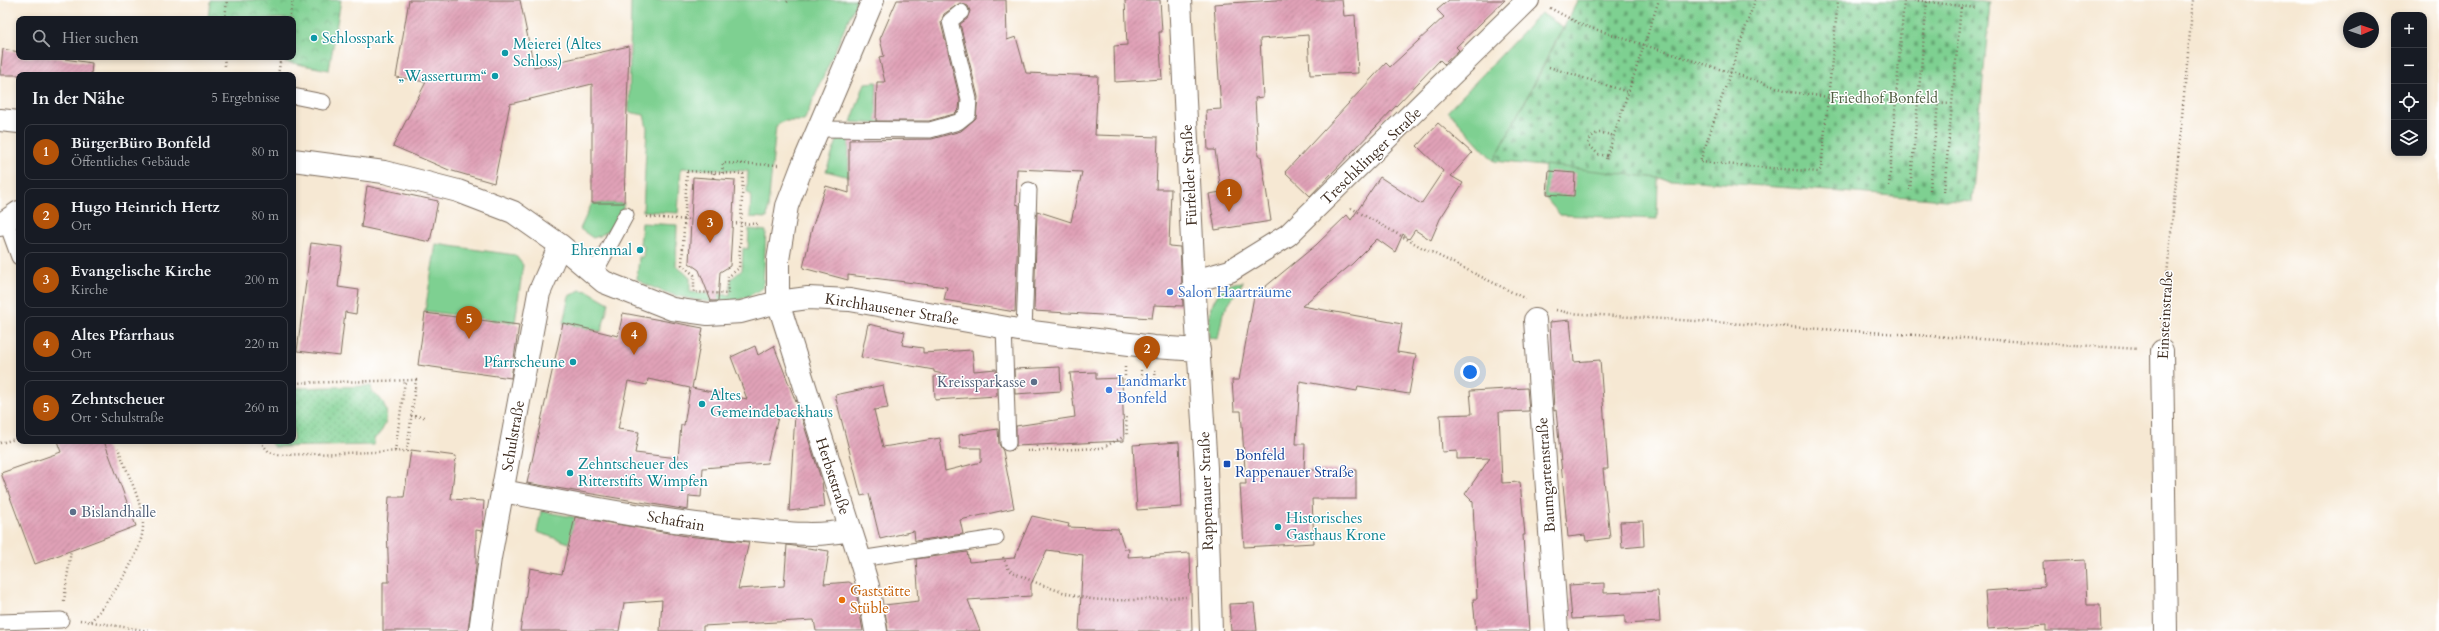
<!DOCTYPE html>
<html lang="de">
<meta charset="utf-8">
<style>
:root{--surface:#171b24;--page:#20242c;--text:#f1f3f6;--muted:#9ea1a6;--line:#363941;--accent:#b45309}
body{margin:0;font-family:Cardo,serif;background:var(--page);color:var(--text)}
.controls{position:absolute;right:12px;top:12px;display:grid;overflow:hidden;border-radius:8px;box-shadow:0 2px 6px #0003}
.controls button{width:36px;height:36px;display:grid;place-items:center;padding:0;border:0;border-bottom:1px solid var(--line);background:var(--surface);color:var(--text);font:20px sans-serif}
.compass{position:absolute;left:2343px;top:12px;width:36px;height:36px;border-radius:50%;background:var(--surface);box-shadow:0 2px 6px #0003;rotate:88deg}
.you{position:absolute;left:1470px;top:372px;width:14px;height:14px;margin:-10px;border:3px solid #fff;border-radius:50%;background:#1a73e8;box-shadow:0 0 0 6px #1a73e833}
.badge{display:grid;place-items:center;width:26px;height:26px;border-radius:50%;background:var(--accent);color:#fff;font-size:13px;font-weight:700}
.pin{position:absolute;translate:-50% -33px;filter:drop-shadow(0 1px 2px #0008)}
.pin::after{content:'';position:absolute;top:21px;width:14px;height:12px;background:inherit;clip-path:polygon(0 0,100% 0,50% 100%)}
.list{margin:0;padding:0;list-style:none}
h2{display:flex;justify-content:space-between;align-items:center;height:52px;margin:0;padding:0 16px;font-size:17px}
h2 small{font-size:13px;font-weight:400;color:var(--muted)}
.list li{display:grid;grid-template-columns:26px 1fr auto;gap:12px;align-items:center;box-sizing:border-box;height:56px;margin:0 8px 8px;padding:0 8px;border:1px solid var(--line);border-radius:8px}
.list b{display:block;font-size:15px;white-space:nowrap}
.list p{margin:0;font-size:13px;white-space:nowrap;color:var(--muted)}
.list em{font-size:13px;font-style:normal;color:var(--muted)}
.icon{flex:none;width:22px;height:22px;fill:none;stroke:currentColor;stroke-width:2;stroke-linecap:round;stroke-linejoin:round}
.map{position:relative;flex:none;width:2439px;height:631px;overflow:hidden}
.search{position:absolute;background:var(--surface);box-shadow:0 2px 6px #0003;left:16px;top:16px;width:280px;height:44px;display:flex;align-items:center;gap:10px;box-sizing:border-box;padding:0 14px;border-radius:8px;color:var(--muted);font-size:15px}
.panel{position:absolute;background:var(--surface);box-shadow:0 2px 6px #0003;left:16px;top:72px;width:280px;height:372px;border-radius:8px}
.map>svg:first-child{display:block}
.grass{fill:url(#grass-dots);stroke:#5c7d58}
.cemetery{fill:url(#cemetery-stones);stroke:#5c7d58}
.park{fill:url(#park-crowns);stroke:#5c7d58}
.garden{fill:#7ed091;stroke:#5c7d58}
.building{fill:url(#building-hatch);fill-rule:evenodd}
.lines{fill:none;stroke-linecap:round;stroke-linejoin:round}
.service-casing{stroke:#7c6c5d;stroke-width:17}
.minor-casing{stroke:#7c6c5d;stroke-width:24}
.path{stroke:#7c6c5d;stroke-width:2.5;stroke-dasharray:1 3;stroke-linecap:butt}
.service{stroke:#fff;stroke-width:15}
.minor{stroke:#fff;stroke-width:22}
.culture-dot{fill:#0f9aa8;stroke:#fff;stroke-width:1.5}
.shop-dot{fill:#3f7fe0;stroke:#fff;stroke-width:1.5}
.service-dot{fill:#5c6f8a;stroke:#fff;stroke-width:1.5}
.transit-dot{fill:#1a4fb4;stroke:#fff;stroke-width:1.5}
.food-dot{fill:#e8710a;stroke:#fff;stroke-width:1.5}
.labels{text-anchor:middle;stroke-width:3;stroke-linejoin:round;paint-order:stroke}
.culture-label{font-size:15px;fill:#0d838f;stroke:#fff;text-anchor:start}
.park-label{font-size:15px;fill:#4f5c40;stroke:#fff}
.street-label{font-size:15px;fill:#3b2a1e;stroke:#fff}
.shop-label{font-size:15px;fill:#366cbe;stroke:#fff;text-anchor:start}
.service-label{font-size:15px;fill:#4e5e75;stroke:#fff;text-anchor:end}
.transit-label{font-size:15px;fill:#164399;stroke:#fff;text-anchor:start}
.food-label{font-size:15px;fill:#c56008;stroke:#fff;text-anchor:start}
</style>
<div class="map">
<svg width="2439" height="631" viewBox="0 0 2439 631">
<defs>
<pattern id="grass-dots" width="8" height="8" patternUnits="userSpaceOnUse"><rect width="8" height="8" fill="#7ed091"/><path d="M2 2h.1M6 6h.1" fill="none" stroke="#68a976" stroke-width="1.8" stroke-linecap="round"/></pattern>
<pattern id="cemetery-stones" width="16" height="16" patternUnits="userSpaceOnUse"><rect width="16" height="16" fill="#7ed091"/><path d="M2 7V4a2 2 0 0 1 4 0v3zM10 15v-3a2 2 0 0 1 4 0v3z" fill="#68a976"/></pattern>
<pattern id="park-crowns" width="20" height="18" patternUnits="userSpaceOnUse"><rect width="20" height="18" fill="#7ed091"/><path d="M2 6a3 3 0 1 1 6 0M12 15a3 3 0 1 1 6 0" fill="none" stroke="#68a976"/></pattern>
<pattern id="building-hatch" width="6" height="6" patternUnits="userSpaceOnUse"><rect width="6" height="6" fill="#e1a2b8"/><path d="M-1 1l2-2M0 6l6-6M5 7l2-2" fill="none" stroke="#b88495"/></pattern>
</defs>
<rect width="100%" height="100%" fill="#fff"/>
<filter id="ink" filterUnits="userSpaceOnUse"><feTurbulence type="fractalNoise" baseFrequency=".025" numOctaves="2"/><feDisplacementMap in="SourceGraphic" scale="8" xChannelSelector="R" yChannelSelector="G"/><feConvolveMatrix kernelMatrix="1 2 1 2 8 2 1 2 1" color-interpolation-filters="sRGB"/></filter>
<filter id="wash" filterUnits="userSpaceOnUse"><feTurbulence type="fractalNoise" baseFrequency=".012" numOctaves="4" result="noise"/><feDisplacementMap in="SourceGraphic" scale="16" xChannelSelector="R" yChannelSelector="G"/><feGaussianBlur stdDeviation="0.9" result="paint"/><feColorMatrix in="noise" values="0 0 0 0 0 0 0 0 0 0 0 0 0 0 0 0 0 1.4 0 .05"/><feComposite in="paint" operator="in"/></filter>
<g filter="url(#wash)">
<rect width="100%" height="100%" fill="#f6e8d3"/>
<!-- grass -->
<path class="grass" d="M371,386L372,392C392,404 390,426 374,439V445L274,447L269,441H293V388Z"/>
<!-- cemetery -->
<path class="cemetery" d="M1578,0H1970L1990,3L1972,202L1658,178L1494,161Z"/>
<!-- park -->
<path class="park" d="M210,0H341L329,70L260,57H293V19H208Z"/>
<!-- garden -->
<path class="garden" d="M631,0H857L804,121H784L776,126L767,218L750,217L751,194L747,193L748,171L681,168L678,213L643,211L647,128L644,115L629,112Z
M1541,13L1563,27L1494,161L1448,111Z
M877,82L876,104L881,105V124L851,122L865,83Z
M838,138L849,140V177L826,171Z
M1545,165L1658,178L1657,219L1560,215L1544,196Z
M592,203H624C620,219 610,234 593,238L580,229Z
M642,223L677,225L676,266L690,277V292L730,295L731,279L742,270L743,248L748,249L749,229L766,231L763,288C756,292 748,297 741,299C709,307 669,296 641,282L637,279L639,257H643L644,246L640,245Z
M436,244L515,255L523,265L515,323L425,311Z
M1243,282L1223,313L1218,339L1209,338C1207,314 1213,282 1243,282Z
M580,290L588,291L609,303L601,332L563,323L569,296Z
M541,511L595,521L569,543L537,532Z"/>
<g id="blocks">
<!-- building -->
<path class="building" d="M409,0H520L534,67L629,46L624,203H592V84L510,104L494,183L449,170L393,146L426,82L396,77Z
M897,0H1006L1007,40L1016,37L1026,73L1098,76L1095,135L1158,137L1156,189H1171L1169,246L1180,247L1183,306L1154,305L1152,318L1034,311L1037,211L1071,222L1082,172L1017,169L1016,204L1019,205L1015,312L944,300L947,287L848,275V280L803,268L812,228L826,186L849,193V140L932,139L961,131L976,118L978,97L960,24L967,19L970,11L968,6L960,3L944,14L941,23L960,100L959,109L954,114L929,121H876L877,82H885L879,57L884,56L880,39Z
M1125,0H1160L1162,32H1159L1162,79L1115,82L1114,46L1127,45Z
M1275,0H1342L1344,16L1355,15L1358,73L1310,75L1308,35L1260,39L1263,97L1255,98L1258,156H1261L1271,221L1215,230L1209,194L1221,192L1215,150H1208L1206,110L1221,109L1214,4Z
M1449,0H1505L1456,47L1459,50L1444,64L1440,60L1310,196L1285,172L1386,63L1390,67L1444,17L1437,10Z
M3,49L19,52V57H51L92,63L91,75H0Z
M1438,123L1472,153L1451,176L1463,183L1440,219L1431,240L1415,230L1409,239L1403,234L1395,252L1377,239L1352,264L1302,306L1402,324L1397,352L1416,355L1409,394L1358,386L1357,391L1300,381L1296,444H1305L1304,470H1356V499H1312L1314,543L1244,547L1240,484H1246L1241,411H1234L1232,380H1239L1254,296L1316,245L1347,215L1351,220L1380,177L1421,204L1443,171L1417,146Z
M1549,171L1575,173L1574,196L1547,194Z
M693,177L735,180L730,266L720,272L718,301H711L699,270L689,263Z
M367,186L438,201L430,242L361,227Z
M311,243L343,247L338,287L359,290L356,314L345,312L340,356L297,351Z
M425,313L519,325L511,378L418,365Z
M623,313L703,328L692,388L747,399L731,357L755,346L758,355L774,346L796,402V400L822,482L825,507L789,511L795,415L779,413L767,463L703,468L701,497L689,496L688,510L527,483L563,323L618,336ZM648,379L690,388L684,425H681L678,458L635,453L639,432L618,429L628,381L647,385Z
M1570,320L1574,362L1600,360L1608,469H1603L1610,538L1586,541L1585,535L1568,537L1556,410L1554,411L1550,322Z
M868,324L905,332L902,345L923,348V353L972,350L974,371L996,369L997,396L935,400L934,377L947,375L934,372V370L861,357Z
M1060,367L1061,391L1015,394L1014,369Z
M1096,372V379L1122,378L1124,441L1016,446V426L1075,417L1070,373Z
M883,385L888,408L874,410L883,447L940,438L945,471L981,462V448H960L959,435L998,429L999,444L1003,451L1014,508L960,520L963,534L915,541L914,531L880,539L869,494L861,496L835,395Z
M1527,388L1529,411L1499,412L1502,483L1520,482L1525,535H1523L1529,631H1476L1473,599H1477L1473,502L1465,494L1490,458L1457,459V451L1442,452L1440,415L1472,414L1470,391Z
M57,441H104L136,526L35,564L1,473L61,452Z
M1179,442L1182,507L1137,510L1133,445Z
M411,450L456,456L451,499L484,501L482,531L476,530V567L468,631H383V582H389L387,527L389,497H404Z
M1032,516L1069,524L1068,527L1118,529L1125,549H1129L1128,557L1190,553L1192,631H1079L1083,555L1047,550L1031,584V596L968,600L980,631H888L884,605L919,601L916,559L967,552L969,562L1014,558Z
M575,517L686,536L749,542L738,589L784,586L787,545L829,551L824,584L849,582L855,586L863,631H816L814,620L703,626V631H660L662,600L624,603L619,631H520L530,568L562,574Z
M1643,521L1644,546L1622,548L1620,522Z
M2085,560L2087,605H2100L2101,631H2046V625L1988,629L1985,591L2044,587L2043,562Z
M1604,583V593L1658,591L1660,622L1625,624V616L1572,619L1569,585Z
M1254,603L1257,631H1231L1229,604Z"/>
</g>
</g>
<g filter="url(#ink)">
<use href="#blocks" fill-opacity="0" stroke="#7c6c5d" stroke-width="1"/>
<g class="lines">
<!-- service casing -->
<g class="service-casing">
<path id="service" d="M293,96L323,102
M817,129L930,130L958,122L968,114L969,99L950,21L961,12
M6,221L19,257
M594,274L626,215
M1004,327L1008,443
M1024,331L1029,190
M860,559L996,538
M0,622L61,620"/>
</g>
<!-- minor casing -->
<g class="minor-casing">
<path id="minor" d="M873,0L802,167L787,206L778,260V302L860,559L868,586L876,631
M1180,0L1194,281L1206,468L1211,631
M0,120L19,122
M293,160L384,172L458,191L513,212L560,245L604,282L672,309L708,314L741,312L778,302L808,298L850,300L1024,331L1154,347L1199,350
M0,225L19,212
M1194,281L1230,271L1288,235L1528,0
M1535,320L1557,631
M2162,351L2166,631
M503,491C586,507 669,523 753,530C786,533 818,537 850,530
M480,631L490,558L539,293L560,245"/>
</g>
<!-- path -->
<path class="path" d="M1755,0L1700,162L1818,172L1821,169L1838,0
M1914,0L1976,8
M787,2L789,0
M1550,8L1582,25L1791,92L1828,97L1950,104
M225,19L227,0
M289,19L293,0
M224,57L225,66
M1549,67L1628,92
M278,75L281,57
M1607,156L1598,154L1588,144C1593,130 1601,132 1614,136
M1606,159L1659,0
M687,171L743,174L739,268L728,277V294L694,292V275L682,265Z
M722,173L723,163L778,165
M713,178L714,173
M1889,186L1904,0
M1910,190L1927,2
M1930,190L1938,103
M1944,192L1961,6
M1351,208L1421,247L1526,299
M647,217L691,220
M732,223L760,224
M1556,310L1569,313L2138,349
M2162,328L2193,0
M1125,367V386
M1141,370L1142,385
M1155,370L1156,385
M411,416L424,417
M260,441L269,452L279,455L407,451L416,380L293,383
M0,443L19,438
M1037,446V450
M395,451L405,381
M1027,451L1102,448L1127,435L1126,415
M1003,557L1009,570C1030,581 1056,591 1080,597C1112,604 1153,598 1186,597
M64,601L71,550
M80,620L149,631
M91,621C110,600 144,553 143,524C142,501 126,470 118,448"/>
<!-- service -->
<use href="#service" class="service"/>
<!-- minor -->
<use href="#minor" class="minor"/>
</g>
</g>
<!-- markers -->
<g class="culture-dot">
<circle cx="314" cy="38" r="4"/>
<circle cx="505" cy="53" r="4"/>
<circle cx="495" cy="76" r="4"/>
<circle cx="640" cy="250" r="4"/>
<circle cx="573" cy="362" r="4"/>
<circle cx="702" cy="404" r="4"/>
<circle cx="570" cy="473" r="4"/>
<circle cx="1278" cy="527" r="4"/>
</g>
<g class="shop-dot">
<circle cx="1170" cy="292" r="4"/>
<circle cx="1109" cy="390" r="4"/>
</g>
<g class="service-dot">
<circle cx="1034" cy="382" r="4"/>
<circle cx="73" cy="512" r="4"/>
</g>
<rect class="transit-dot" x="1223" y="460" width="8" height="8" rx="2"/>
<circle class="food-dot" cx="842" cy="600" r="4"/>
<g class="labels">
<!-- culture labels -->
<g class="culture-label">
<text x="322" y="43">Schlosspark</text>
<text x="513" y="49">Meierei (Altes<tspan x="513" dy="17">Schloss)</tspan></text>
<text x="487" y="81" text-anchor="end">„Wasserturm“</text>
<text x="632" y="255" text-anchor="end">Ehrenmal</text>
<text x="565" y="367" text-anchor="end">Pfarrscheune</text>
<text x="710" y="400">Altes<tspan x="710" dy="17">Gemeindebackhaus</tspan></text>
<text x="578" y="469">Zehntscheuer des<tspan x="578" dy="17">Ritterstifts Wimpfen</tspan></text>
<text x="1286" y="523">Historisches<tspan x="1286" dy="17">Gasthaus Krone</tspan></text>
</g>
<!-- park labels -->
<g class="park-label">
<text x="1884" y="103">Friedhof Bonfeld</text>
</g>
<!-- street labels -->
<g class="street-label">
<text transform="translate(1371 156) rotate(-44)" y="5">Treschklinger Straße</text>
<text transform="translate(1189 175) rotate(-93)" y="5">Fürfelder Straße</text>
<text transform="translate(892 309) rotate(9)" y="5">Kirchhausener Straße</text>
<text transform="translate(2165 315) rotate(-87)" y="5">Einsteinstraße</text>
<text transform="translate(513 436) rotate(-80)" y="5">Schulstraße</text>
<text transform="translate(1546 475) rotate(-94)" y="5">Baumgartenstraße</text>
<text transform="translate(833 476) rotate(72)" y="5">Herbststraße</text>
<text transform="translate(1206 491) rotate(-92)" y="5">Rappenauer Straße</text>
<text transform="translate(676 521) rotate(10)" y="5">Schafrain</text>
</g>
<!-- shop labels -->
<g class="shop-label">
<text x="1178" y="297">Salon Haarträume</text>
<text x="1117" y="386">Landmarkt<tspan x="1117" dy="17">Bonfeld</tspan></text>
</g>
<!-- service labels -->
<g class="service-label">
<text x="1026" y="387">Kreissparkasse</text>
<text x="81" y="517" text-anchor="start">Bislandhalle</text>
</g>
<!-- transit labels -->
<g class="transit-label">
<text x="1235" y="460">Bonfeld<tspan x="1235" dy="17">Rappenauer Straße</tspan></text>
</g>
<!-- food labels -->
<g class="food-label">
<text x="850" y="596">Gaststätte<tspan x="850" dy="17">Stüble</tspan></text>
</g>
</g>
</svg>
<div class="controls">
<button>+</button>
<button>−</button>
<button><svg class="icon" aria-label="locate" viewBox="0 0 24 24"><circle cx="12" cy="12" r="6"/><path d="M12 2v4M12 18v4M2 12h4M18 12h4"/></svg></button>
<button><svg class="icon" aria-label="layers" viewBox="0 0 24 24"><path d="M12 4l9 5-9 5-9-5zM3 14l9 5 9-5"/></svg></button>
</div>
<svg class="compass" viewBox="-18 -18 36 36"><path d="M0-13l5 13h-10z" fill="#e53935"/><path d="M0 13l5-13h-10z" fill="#9ea1a6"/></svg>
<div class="you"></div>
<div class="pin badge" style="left:1229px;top:212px">1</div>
<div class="pin badge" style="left:1147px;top:369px">2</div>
<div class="pin badge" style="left:710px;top:243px">3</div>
<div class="pin badge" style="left:634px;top:355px">4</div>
<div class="pin badge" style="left:469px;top:339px">5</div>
<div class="search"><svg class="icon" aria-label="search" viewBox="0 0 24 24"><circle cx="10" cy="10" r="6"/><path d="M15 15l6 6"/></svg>Hier suchen</div>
<section class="panel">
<h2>In der Nähe<small>5 Ergebnisse</small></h2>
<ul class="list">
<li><span class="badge">1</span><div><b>BürgerBüro Bonfeld</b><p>Öffentliches Gebäude</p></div><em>80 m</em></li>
<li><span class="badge">2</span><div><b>Hugo Heinrich Hertz</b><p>Ort</p></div><em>80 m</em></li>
<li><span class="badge">3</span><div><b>Evangelische Kirche</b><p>Kirche</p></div><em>200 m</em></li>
<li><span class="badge">4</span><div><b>Altes Pfarrhaus</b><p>Ort</p></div><em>220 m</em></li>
<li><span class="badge">5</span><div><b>Zehntscheuer</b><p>Ort · Schulstraße</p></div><em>260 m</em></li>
</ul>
</section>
</div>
